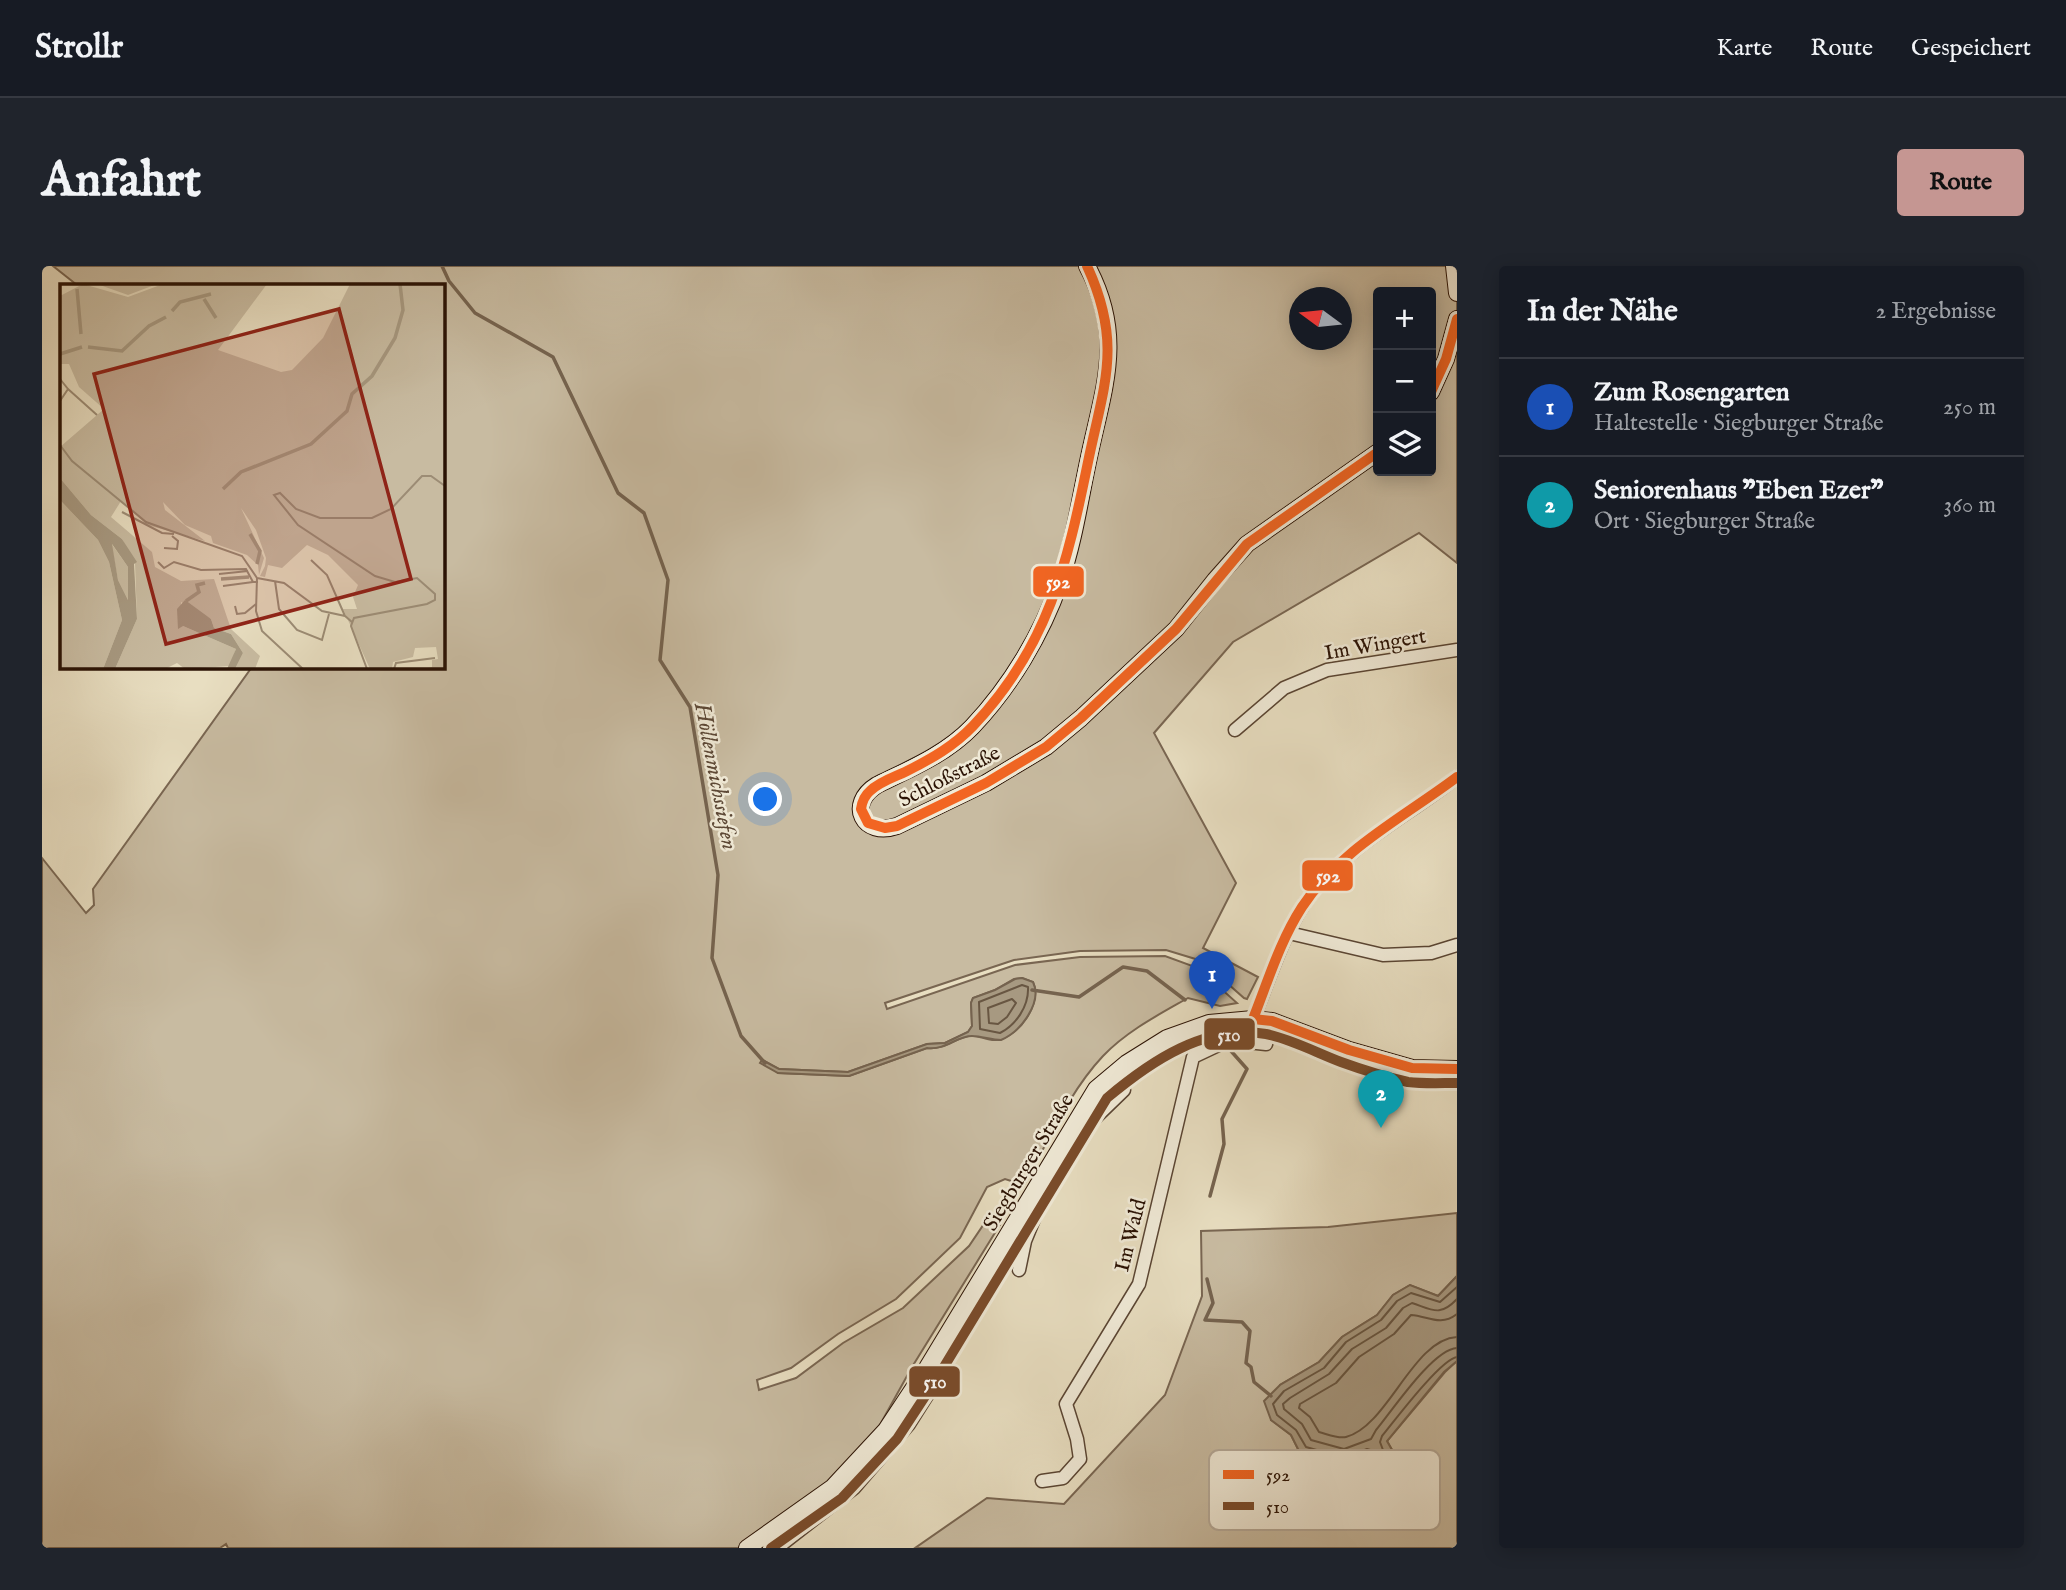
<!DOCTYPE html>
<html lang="de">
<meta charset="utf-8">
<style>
:root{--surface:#171b24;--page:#20242c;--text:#f1f3f6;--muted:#9ea1a6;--line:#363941;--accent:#c59692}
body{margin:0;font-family:"IM FELL English",serif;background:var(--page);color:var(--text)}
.controls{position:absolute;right:21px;top:21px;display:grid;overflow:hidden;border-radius:7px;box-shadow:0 4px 18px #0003}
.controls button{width:63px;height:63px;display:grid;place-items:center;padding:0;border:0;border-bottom:2px solid var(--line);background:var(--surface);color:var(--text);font:35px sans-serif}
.compass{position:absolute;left:1247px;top:21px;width:63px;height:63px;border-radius:50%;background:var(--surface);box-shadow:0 4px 18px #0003;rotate:285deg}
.you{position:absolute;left:724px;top:534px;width:24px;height:24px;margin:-18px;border:5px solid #fff;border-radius:50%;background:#1a73e8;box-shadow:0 0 0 10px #1a73e833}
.badge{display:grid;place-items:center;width:46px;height:46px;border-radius:50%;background:var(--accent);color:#fff;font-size:23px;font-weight:700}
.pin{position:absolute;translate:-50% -58px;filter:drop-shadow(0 2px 4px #0008)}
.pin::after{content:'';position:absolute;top:37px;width:24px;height:21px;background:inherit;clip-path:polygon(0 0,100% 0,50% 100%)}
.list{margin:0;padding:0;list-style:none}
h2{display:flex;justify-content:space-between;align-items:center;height:91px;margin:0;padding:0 28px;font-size:30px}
h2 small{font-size:23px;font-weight:400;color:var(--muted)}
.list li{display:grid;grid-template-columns:46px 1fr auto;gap:21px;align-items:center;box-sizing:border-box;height:98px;padding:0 28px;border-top:2px solid var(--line)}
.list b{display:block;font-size:26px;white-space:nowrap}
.list p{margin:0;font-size:23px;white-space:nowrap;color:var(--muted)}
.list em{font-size:23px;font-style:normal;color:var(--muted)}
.icon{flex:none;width:38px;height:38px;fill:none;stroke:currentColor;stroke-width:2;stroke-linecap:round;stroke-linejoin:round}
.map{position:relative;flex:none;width:1415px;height:1282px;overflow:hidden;border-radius:7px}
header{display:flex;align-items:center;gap:42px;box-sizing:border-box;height:98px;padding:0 35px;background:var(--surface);border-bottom:2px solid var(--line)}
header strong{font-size:33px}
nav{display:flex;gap:38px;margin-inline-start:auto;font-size:24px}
.intro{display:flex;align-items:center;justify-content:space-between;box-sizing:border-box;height:168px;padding:0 42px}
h1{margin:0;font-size:49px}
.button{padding:18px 32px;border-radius:7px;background:var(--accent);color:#111;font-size:24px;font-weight:700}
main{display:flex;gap:42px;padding:0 42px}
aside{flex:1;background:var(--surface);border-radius:7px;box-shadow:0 4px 18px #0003}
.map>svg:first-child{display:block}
.green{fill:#c8bba1;stroke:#796652;stroke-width:2;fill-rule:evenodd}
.water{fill:#a79981;stroke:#75634f;stroke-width:2}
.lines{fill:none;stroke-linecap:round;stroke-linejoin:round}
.shore{stroke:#685642;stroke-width:2}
.stream{stroke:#75634f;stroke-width:3.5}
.street-casing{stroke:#5a4533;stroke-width:15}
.secondary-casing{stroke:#2a1204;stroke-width:18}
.street{stroke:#f0ead7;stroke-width:12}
.secondary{stroke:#f0ead7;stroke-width:16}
.bus-1-casing{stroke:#f0ead7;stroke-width:16}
.bus-2-casing{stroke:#f0ead7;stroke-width:16}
.bus-1{stroke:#f26522;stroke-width:10}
.bus-2{stroke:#7a4b2a;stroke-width:10}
.labels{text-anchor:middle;stroke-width:5;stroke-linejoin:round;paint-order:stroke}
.street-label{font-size:21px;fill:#2a1204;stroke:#f0ead7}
.water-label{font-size:23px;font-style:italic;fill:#5c4836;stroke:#f0ead7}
.inset-river{fill:none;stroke:#a79981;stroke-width:3.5}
.inset-road{fill:none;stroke:#9c8c75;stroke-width:2}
.view{fill:#8f2418;fill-opacity:0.15;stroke:#8f2418;stroke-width:3.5}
.inset-edge{fill:none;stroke:#2a1204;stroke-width:3.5}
.key{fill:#f0ead7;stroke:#b5a998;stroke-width:2}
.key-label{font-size:19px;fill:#2a1204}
.line-badge{stroke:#f0ead7;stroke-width:2.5}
.badge-label{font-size:19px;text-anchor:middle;font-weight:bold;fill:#fff}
</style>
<header>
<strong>Strollr</strong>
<nav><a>Karte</a><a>Route</a><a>Gespeichert</a></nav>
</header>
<div class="intro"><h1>Anfahrt</h1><a class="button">Route</a></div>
<main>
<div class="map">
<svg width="1415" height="1282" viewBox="0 0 1415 1282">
<rect width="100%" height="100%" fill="#e8dec1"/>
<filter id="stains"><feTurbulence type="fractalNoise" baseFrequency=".00286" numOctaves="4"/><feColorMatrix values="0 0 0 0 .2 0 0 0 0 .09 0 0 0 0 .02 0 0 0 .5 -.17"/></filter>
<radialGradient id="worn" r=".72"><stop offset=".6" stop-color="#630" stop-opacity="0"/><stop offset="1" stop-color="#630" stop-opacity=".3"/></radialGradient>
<!-- green -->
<path class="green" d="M11,0H1415V297L1377,267L1191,376L1112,467L1194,617L1161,682L1216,711L1205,733L1202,732L1160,695L1124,684L1038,685L972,694L843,737L845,743L973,699L1038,691L1123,690L1156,702L1195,737L1178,740L1146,732C1116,749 1085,765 1061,790C1027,826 1006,876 982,919L963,913L945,921L918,972L854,1033L796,1068L749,1102L715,1114L717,1124L754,1112L801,1077L861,1042L927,980L948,949L959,957L870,1101L804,1220L709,1282H186L184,1278L178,1282H0V592L44,647L52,639L51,623L210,401H401V19H35ZM1336,26H1389V205H1336ZM1258,32H1300V74H1258ZM980,712L991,716C1001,737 976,772 954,774C945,775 935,768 927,770C911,773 903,784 885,782L807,810L736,807L721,794L737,803L806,806L885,778L903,777L926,766L930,760L929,737L931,732L953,724L972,713Z
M1415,947V1010L1396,1030L1368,1019L1351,1029L1335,1049L1300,1071L1277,1096L1238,1119L1229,1154L1249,1169L1258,1187L1327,1189L1358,1198L1345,1175L1403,1106L1415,1095V1282H873L945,1232L1022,1238L1123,1129L1160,1030L1159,965L1286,961Z"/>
<!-- water -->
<path class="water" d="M980,712L991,716C1001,737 978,766 959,774C949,774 940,770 930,770C914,770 905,784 885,782L807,810L736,807L718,797L720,794L737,803L806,806L885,778L903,777L926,766L930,760L929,737L931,732L953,724L973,713Z
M1415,1010V1095L1402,1106L1345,1175L1358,1198L1357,1207L1327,1189L1304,1199L1258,1187L1249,1169L1229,1154L1222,1135L1238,1119L1277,1096L1300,1071L1335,1049L1351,1029L1368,1019L1396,1030Z"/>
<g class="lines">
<!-- shore -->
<path class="shore" d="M980,719L986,721C987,740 974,759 958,767L938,763L937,736Z
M970,733L974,737L965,751L956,758L947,757L946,742Z
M1415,1021L1398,1036L1369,1027L1355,1035L1339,1054L1304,1076L1282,1102L1242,1125L1231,1138L1235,1149L1254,1164L1264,1181L1303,1192L1325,1183L1338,1187L1341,1184L1338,1176L1340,1170C1353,1154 1399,1093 1415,1091
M1415,1033C1398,1051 1391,1044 1370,1037L1361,1042L1344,1062L1310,1083L1287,1108L1248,1132L1241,1138L1242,1143L1260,1158L1269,1174L1302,1183L1329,1173L1334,1164C1350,1145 1391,1083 1415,1082
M1415,1048C1398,1061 1386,1050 1369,1049L1352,1068L1317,1091L1294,1117L1258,1138L1257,1142L1268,1151L1277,1166C1285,1168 1296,1173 1304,1171C1346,1160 1371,1073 1415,1071"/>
<!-- stream -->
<path class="stream" d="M400,0L407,15L433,47L511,91L576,227L602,247L626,314L618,394L648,441L676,609L670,692L699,770L723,797
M990,724L1037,731L1081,701L1105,705L1143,734
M1168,930L1182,878L1180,853L1205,803L1189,785
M1165,1013L1171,1037L1163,1054L1200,1056L1208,1065L1204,1097L1209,1101L1212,1116L1229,1130"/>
<!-- street casing -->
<g class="street-casing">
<path id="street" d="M1193,464L1242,422L1285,404L1415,384
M1247,667L1341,689L1389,687L1415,679
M1211,753C1228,712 1242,663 1270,627C1308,578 1367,549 1415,511
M977,1004L983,975L997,941L1051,854L1082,824
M1000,1215L1021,1212L1038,1193L1035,1173L1024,1138L1097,1018L1151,791L1187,774L1224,778L1230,755
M735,1282L812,1222L867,1158L891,1120V1110L885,1102"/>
</g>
<!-- secondary casing -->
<g class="secondary-casing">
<path id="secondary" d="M1045,0C1083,70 1062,120 1047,191C1038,233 1032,276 1018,316C1000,368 968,421 930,461C904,488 868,503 835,519C804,538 821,572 855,560L944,517L1004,481L1039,452L1134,363L1173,314L1205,278L1336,186
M1412,0L1415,27
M1389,126L1404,93L1415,53
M705,1282L791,1221L844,1164L885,1102L1054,823L1085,797L1125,772L1167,757L1211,753L1230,755L1307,784L1370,802L1415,803"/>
</g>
<!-- street -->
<use href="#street" class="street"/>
<!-- secondary -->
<use href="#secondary" class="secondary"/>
<!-- bus-1 casing -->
<g class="bus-1-casing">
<path id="bus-1" d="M1045,0C1081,78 1062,118 1046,196C1025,299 1006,381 931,460C912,480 889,493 865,505C853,511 838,515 828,525C822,530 820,536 819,543L826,557L843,562L855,560L944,517L1004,481L1039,452L1134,363L1205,278L1336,186
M1389,126L1404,93L1415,53
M1211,753C1226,715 1238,675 1260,641C1297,584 1362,551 1415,511
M1211,753L1230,755L1307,784L1370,802L1415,803"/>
</g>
<!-- bus-2 casing -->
<g class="bus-2-casing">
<path id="bus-2" d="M729,1282L800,1232L855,1173L897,1109L1065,832C1109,795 1163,758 1224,768C1249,773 1275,787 1299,796C1321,804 1344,811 1366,816C1382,818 1399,817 1415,817"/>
</g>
<!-- bus-1 -->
<use href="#bus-1" class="bus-1"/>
<!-- bus-2 -->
<use href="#bus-2" class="bus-2"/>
</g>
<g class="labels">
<!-- street labels -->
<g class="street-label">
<text transform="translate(1333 378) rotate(-10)" y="7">Im Wingert</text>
<text transform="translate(907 510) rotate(-27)" y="7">Schloßstraße</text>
<text transform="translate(986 896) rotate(-59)" y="7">Siegburger Straße</text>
<text transform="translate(1088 969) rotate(-76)" y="7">Im Wald</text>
</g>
<!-- water labels -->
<g class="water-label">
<text transform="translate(675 510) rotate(79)" y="8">Höllenmichssiefen</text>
</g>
</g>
<!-- overview -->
<g transform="translate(18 18)">
<rect width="385" height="385" fill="#e8dec1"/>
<path d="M23,0L68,13L103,0H207L158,66L221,88L232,86L263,54L290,0H385V385H363L372,383V376L378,375L376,363L355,364L353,373L333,378L332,385H310L283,325H297L293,313L298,301L268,271L247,261L222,284L208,281L205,293L200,292L205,282L206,274L196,246L181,224L204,274L199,291L198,281L187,271L153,259L151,252L125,241L103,218L105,226L145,257L87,241L61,217L51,233L92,268L95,283L121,297L154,295L171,345L200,372L195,385H175L183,369L171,350L154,344L151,335L121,318L123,342L176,365L170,382L125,385L117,379L105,385H55L77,335L75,279L62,255L31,231L0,194V163L44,125L19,103L9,80H0V12ZM37,0H97L68,11ZM0,216L38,256L49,278L62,336L43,385H0ZM51,259L68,283V316L58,296Z" fill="#c8bba1"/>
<path d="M0,194L31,231L62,255L77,278L74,280L77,335L55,385H43L62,336L49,278L38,256L0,216ZM52,260L68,283V316L58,296ZM125,316L151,335L154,344L171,350L183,369L175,385H167L176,365L123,342L118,345L117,325Z" fill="#a79981" fill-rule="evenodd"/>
<path class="inset-river" d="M17,5L21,50M144,15L156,34M112,27L120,18L151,10M28,63L62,67L89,42L106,33M0,70L22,63M163,205L181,188L251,160L287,127L292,110L312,92L335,54L343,26L340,0M190,250L200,267L197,280M161,295L189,293M126,317L139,308L137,301L145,299"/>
<path class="inset-road" d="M0,95L8,105L0,117M8,105L37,131M0,161L12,177L86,238L182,272L197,294L196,327L202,347L243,385M62,228L102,249L114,250M104,264L117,265L118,257L112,252M251,276L267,291L285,332M98,278L104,284L114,278L141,286L186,285L193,298H198M159,290L188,287M197,294L224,299L262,327L285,332L292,338M215,297L219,325L237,346L262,356L269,330M163,302L193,298M175,322L177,330L185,329L196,320M307,385L291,342L294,334L367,320L375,316V310L357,294L335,298L315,292L238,241L214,211L220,209L236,225L260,234H312L331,225L362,192H371L385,202M334,385L336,379L375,374"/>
<path class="view" d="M279,25L351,295L106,360L34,90Z"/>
<rect width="385" height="385" class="inset-edge"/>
</g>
<!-- legend -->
<rect x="1167" y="1184" width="231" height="80" rx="10" class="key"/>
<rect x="1181" y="1204" width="31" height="9" fill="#f26522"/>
<rect x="1181" y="1236" width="31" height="8" fill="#7a4b2a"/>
<g class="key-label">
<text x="1224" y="1215">592</text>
<text x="1224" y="1247">510</text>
</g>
<g class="line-badge">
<rect x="990" y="299" width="53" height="33" rx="7" fill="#f26522"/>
<rect x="1259" y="593" width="53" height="33" rx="7" fill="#f26522"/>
<rect x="1161" y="751" width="53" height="34" rx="7" fill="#7a4b2a"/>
<rect x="866" y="1099" width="53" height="33" rx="7" fill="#7a4b2a"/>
</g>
<g class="badge-label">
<text x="1016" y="322">592</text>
<text x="1286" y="616">592</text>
<text x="1187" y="775">510</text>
<text x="893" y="1122">510</text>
</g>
<rect width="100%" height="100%" filter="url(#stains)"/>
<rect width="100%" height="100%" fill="url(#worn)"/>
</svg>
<div class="controls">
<button>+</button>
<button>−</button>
<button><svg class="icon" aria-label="layers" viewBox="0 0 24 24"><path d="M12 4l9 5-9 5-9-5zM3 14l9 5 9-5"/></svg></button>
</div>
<svg class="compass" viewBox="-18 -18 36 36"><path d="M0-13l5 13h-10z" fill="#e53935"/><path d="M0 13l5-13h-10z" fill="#9ea1a6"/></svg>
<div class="you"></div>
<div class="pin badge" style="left:1170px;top:743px;background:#1a4fb4">1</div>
<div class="pin badge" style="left:1339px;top:862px;background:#0f9aa8">2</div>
</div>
<aside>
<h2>In der Nähe<small>2 Ergebnisse</small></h2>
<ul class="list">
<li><span class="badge" style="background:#1a4fb4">1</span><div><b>Zum Rosengarten</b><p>Haltestelle · Siegburger Straße</p></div><em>250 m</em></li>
<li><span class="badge" style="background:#0f9aa8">2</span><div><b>Seniorenhaus &quot;Eben Ezer&quot;</b><p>Ort · Siegburger Straße</p></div><em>360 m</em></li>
</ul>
</aside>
</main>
